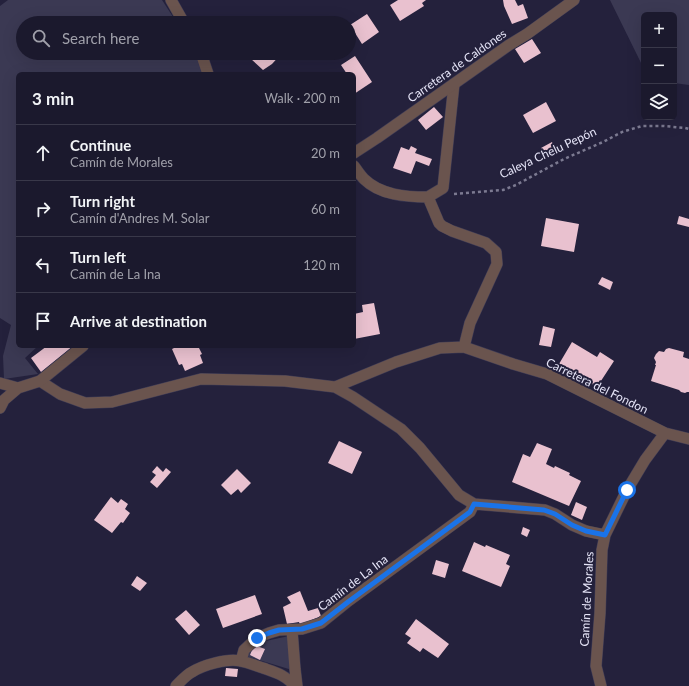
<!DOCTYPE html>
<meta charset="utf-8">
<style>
:root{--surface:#1b192d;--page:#282639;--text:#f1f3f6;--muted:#a0a0aa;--line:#393849}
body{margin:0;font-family:Lato,sans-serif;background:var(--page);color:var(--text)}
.controls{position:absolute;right:12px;top:12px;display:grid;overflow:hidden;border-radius:6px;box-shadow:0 4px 16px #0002}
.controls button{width:36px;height:36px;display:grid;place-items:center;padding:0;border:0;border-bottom:1px solid var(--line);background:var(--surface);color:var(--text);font:20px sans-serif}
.stop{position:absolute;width:12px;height:12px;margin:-9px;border:3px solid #1a73e8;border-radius:50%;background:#fff}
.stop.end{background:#1a73e8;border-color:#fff;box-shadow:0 1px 4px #0008}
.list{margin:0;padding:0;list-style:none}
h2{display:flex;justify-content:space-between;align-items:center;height:52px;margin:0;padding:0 16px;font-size:17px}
h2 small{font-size:13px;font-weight:400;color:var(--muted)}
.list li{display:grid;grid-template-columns:26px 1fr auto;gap:12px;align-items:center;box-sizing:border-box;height:56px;padding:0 16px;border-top:1px solid var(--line)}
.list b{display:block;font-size:15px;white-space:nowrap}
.list p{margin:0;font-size:13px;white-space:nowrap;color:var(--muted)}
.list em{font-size:13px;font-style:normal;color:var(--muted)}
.icon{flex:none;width:22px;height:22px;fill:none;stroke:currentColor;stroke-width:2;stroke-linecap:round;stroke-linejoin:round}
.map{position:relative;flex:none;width:689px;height:686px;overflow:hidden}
.search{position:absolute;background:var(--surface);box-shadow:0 4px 16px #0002;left:16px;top:16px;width:340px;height:44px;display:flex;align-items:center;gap:10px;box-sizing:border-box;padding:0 14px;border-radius:22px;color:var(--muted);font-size:15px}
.panel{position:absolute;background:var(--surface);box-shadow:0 4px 16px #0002;left:16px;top:72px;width:340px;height:276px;border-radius:6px}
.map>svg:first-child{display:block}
.green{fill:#3b3953}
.building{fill:#e9c1cf}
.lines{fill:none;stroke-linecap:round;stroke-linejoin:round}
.minor-casing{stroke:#3f3c56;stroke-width:12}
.tertiary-casing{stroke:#3f3c56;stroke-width:12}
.path{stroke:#7c7a91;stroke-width:2.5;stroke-dasharray:3 3;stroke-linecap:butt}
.minor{stroke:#6a544e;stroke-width:11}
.tertiary{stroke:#6a544e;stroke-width:11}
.route{stroke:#1a73e8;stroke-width:5}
.labels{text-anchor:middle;stroke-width:4;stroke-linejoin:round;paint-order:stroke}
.street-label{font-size:12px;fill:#e6e5f8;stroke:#24213c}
</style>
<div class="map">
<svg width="689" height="686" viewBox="0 0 689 686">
<rect width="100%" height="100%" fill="#24213c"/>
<!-- green -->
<path class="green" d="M8,0H162L177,23H23V53H195L203,74H18V346H38L25,358L38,374L4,379L3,356L11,325L0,318V6Z
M610,0H689V85L674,83V15H644V69Z
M289,636L292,670L246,656L261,642Z"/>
<!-- building -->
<path class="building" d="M398,0H426L422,3L424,6L400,21L390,5Z
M503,0H515L518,6L523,4L528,18L512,24L504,6Z
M367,14L379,32L362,44L350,25Z
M532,39L541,53L524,63L515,49Z
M259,53H282L272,64L263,70L251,59Z
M355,56L372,82L354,94V74H347L341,65Z
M546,102L556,121L533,133L523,115Z
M434,107L443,117L426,130L418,120Z
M552,142L554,148L544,153L541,148Z
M411,146L417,149L415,153L432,159L429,166L416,161L411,174L393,168L401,147L409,150Z
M679,216L689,219V227L677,224Z
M546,218L579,224L574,252L541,246Z
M602,277L613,282L610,290L598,284Z
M374,303L380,334L354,339V314L363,312L362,305Z
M543,326L555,329L551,347L539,345Z
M572,342L597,357L600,352L614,361L597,387L559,364Z
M47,346H73L41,372L31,358Z
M178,346H198L202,354L200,355L203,363L185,371L182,364L179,365L172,349Z
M669,348L684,352L683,357L689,359V392H687L685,393L681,392L679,390L651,381L656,365H655L656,362L654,358L656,354L659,351L664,352L666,349Z
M339,441L362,452L352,474L328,463Z
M537,443L552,449L546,464L554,468L555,466L570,473L569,475L581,481L569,506L512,482L523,454L530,457Z
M157,466L163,472L166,468L171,472L157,488L150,482L156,475L152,472Z
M237,469L251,483L241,493L238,489L231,495L221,485Z
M111,497L118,503L121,499L128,504L125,509L130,513L123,523L121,522L112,533L94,520Z
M576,502L587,507L582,520L571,515Z
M523,527L530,530L527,537L521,534Z
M474,542L485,547L486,545L510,555L506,564L510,566L501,587L462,571Z
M436,560L449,564L445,578L432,574Z
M137,576L147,583L140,591L131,585Z
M300,591L308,611L318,608L321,616L300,625L299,622L287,624L283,607L291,603L287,597Z
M255,595L262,614L223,628L216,609Z
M186,610L200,625L189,635L175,619Z
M416,619L449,644L438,658L423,648L420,652L407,643L411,638L405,634Z
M254,645L265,649L260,660L250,655Z
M226,668L238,669L237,677L225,676Z"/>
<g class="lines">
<!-- minor casing -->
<g class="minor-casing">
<path id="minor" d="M171,0L184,23
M201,53L208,74
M454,84L443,188L428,197L439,223L442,226L452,231L486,243L496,252L497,264L470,323L464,347
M354,166C357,170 360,175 364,179C380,195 406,197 428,197
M40,381L60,394L85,403L112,402L201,379L285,381L335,387L353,397L401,429L420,448L459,495L474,504L545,510L555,514L572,525L586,531L605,535
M335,387L396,362L440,348L464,347L513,364L547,374L665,433L689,439
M292,630L295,669L297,686
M241,661L244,650L257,638L269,633L279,630L302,629L321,623L347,602L470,512L474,504
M176,686C181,681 186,675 192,672C203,665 228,658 240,661C248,662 256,666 263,668C277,673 285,675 295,686
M601,686L596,666L600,613L602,550L605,535L627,490L645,460L665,433"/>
</g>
<!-- tertiary casing -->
<g class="tertiary-casing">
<path id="tertiary" d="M354,153L377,138L509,45L527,34L574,0
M0,383L18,388
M0,408L4,400L18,388L40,381L83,346"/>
</g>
<!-- path -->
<path class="path" d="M454,194L503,190L516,185L564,159L603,142L622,132L642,126H664L685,128L689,129"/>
<!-- minor -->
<use href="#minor" class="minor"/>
<!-- tertiary -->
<use href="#tertiary" class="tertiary"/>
</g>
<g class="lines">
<!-- route -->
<path class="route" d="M257,638L269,633L279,630L302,629L321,623L348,602L470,512L474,504L544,510L555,514L572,525L586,531L605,535L627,490"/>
</g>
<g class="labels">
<!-- street labels -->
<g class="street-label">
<text transform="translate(457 66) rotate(-35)" y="4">Carretera de Caldones</text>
<text transform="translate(548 153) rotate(-25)" y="4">Caleya Chelu Pepón</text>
<text transform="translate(597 386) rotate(26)" y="4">Carretera del Fondon</text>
<text transform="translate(353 583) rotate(-37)" y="4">Camín de La Ina</text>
<text transform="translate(587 599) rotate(-87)" y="4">Camín de Morales</text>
</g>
</g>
</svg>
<div class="controls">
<button>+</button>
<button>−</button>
<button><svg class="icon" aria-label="layers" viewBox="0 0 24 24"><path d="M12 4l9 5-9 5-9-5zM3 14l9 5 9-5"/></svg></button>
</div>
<div class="stop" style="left:627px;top:490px"></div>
<div class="stop end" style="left:257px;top:638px"></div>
<div class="search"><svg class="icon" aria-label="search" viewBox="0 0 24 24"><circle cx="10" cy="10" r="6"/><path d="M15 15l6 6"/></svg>Search here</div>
<section class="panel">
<h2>3 min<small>Walk · 200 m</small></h2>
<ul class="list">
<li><svg class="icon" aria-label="ahead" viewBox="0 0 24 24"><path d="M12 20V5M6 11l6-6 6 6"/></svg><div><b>Continue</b><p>Camín de Morales</p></div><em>20 m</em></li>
<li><svg class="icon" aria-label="right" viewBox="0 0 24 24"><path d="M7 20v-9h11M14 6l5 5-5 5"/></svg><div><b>Turn right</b><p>Camín d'Andres M. Solar</p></div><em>60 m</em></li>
<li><svg class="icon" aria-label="left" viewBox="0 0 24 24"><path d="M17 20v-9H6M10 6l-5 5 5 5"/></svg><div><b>Turn left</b><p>Camín de La Ina</p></div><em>120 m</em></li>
<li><svg class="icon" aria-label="arrive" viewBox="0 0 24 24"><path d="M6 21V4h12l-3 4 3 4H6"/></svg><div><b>Arrive at destination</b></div></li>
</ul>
</section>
</div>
